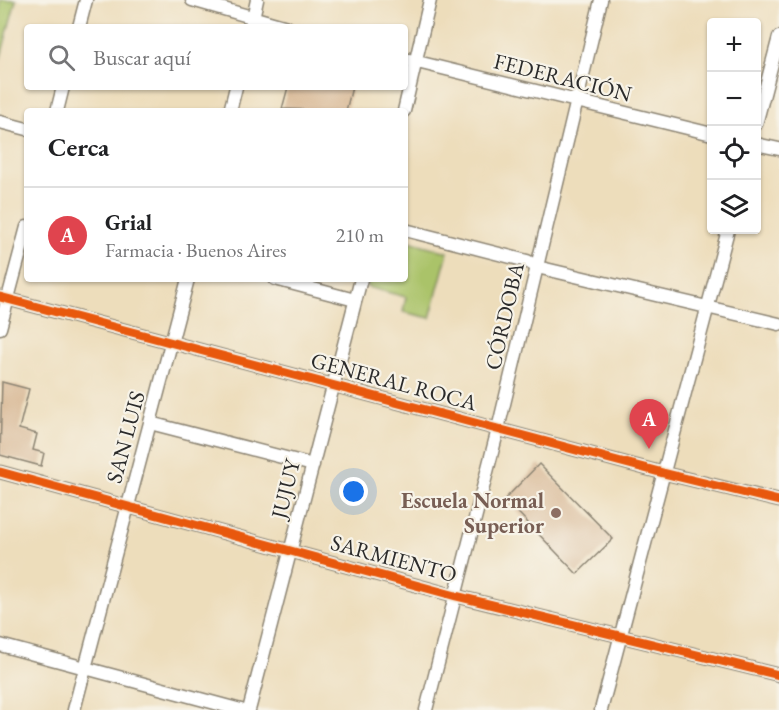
<!DOCTYPE html>
<html lang="es">
<meta charset="utf-8">
<style>
:root{--surface:#fff;--page:#f6f6f6;--text:#202124;--muted:#757577;--line:#e0e0e0;--accent:#d1495b}
body{margin:0;font-family:"EB Garamond",serif;background:var(--page);color:var(--text)}
.controls{position:absolute;right:18px;top:18px;display:grid;overflow:hidden;border-radius:6px;box-shadow:0 2px 4px #0004}
.controls button{width:54px;height:54px;display:grid;place-items:center;padding:0;border:0;border-bottom:2px solid var(--line);background:var(--surface);color:var(--text);font:30px sans-serif}
.you{position:absolute;left:354px;top:492px;width:21px;height:21px;margin:-15px;border:4px solid #fff;border-radius:50%;background:#1a73e8;box-shadow:0 0 0 9px #1a73e833}
.badge{display:grid;place-items:center;width:39px;height:39px;border-radius:50%;background:var(--accent);color:#fff;font-size:20px;font-weight:700}
.pin{position:absolute;translate:-50% -50px;filter:drop-shadow(0 2px 3px #0008)}
.pin::after{content:'';position:absolute;top:32px;width:21px;height:18px;background:inherit;clip-path:polygon(0 0,100% 0,50% 100%)}
.list{margin:0;padding:0;list-style:none}
h2{display:flex;justify-content:space-between;align-items:center;height:78px;margin:0;padding:0 24px;font-size:26px}
h2 small{font-size:20px;font-weight:400;color:var(--muted)}
.list li{display:grid;grid-template-columns:39px 1fr auto;gap:18px;align-items:center;box-sizing:border-box;height:96px;padding:0 24px;border-top:2px solid var(--line)}
.list b{display:block;font-size:22px;white-space:nowrap}
.list p{margin:0;font-size:20px;white-space:nowrap;color:var(--muted)}
.list em{font-size:20px;font-style:normal;color:var(--muted)}
.icon{flex:none;width:33px;height:33px;fill:none;stroke:currentColor;stroke-width:2;stroke-linecap:round;stroke-linejoin:round}
.map{position:relative;flex:none;width:779px;height:710px;overflow:hidden}
.search{position:absolute;background:var(--surface);box-shadow:0 2px 4px #0004;left:24px;top:24px;width:384px;height:66px;display:flex;align-items:center;gap:15px;box-sizing:border-box;padding:0 21px;border-radius:6px;color:var(--muted);font-size:22px}
.panel{position:absolute;background:var(--surface);box-shadow:0 2px 4px #0004;left:24px;top:108px;width:384px;height:174px;border-radius:6px}
.map>svg:first-child{display:block}
.green{fill:#aac369;stroke:#6a774a;stroke-width:1.5}
.building{fill:#d5b28d}
.lines{fill:none;stroke-linecap:round;stroke-linejoin:round}
.minor-casing{stroke:#8c8473;stroke-width:15}
.minor{stroke:#fff;stroke-width:12}
.cycleway-casing{stroke:#f7f3e8;stroke-width:13}
.cycleway{stroke:#e8590c;stroke-width:9}
.education-dot{fill:#8d6e63;stroke:#f7f3e8;stroke-width:2}
.labels{text-anchor:middle;stroke-width:4.5;stroke-linejoin:round;paint-order:stroke}
.street-label{font-size:22px;fill:#2b2b2b;stroke:#f7f3e8}
.education-label{font-size:22px;font-weight:bold;fill:#785e54;stroke:#f7f3e8;text-anchor:end}
</style>
<div class="map">
<svg width="779" height="710" viewBox="0 0 779 710">
<rect width="100%" height="100%" fill="#f7f3e8"/>
<filter id="ink" filterUnits="userSpaceOnUse"><feTurbulence type="fractalNoise" baseFrequency=".0167" numOctaves="2"/><feDisplacementMap in="SourceGraphic" scale="12" xChannelSelector="R" yChannelSelector="G"/><feConvolveMatrix kernelMatrix="1 2 1 2 8 2 1 2 1" color-interpolation-filters="sRGB"/></filter>
<filter id="wash" filterUnits="userSpaceOnUse"><feTurbulence type="fractalNoise" baseFrequency=".008" numOctaves="4" result="noise"/><feDisplacementMap in="SourceGraphic" scale="24" xChannelSelector="R" yChannelSelector="G"/><feGaussianBlur stdDeviation="1.35" result="paint"/><feColorMatrix in="noise" values="0 0 0 0 0 0 0 0 0 0 0 0 0 0 0 0 0 1.4 0 .05"/><feComposite in="paint" operator="in"/></filter>
<g filter="url(#wash)">
<rect width="100%" height="100%" fill="#edddbb"/>
<!-- green -->
<path class="green" d="M0,0H16L0,60Z
M405,240L448,252L430,318L403,312L406,297L367,287L369,279H405Z"/>
<g id="blocks">
<!-- building -->
<path class="building" d="M288,87H352L346,111L282,109Z
M2,382L29,389L19,429L37,434L33,450L44,453L41,466L0,455Z
M539,464L613,539L577,574L505,499Z"/>
</g>
</g>
<g filter="url(#ink)">
<use href="#blocks" fill-opacity="0" stroke="#8c8473" stroke-width="1.5"/>
<g class="lines">
<!-- minor casing -->
<g class="minor-casing">
<path id="minor" d="M192,0L287,27
M79,27L86,0
M251,27L257,0
M405,59L712,134
M57,111L63,87
M230,111L236,87
M404,111L430,0
M0,122L27,129
M756,124L779,37
M756,144L779,149
M405,230L527,261L537,267L779,324
M275,279L355,300
M0,297L663,473L779,501
M0,328L27,227
M150,423L313,465
M0,472L456,596L779,675
M0,645L241,710
M74,710L188,279
M249,710L361,279
M426,710L498,429L601,0
M601,710L728,230"/>
</g>
<!-- minor -->
<use href="#minor" class="minor"/>
<!-- cycleway casing -->
<g class="cycleway-casing">
<path id="cycleway" d="M0,297L663,473L779,501
M0,472L456,596L779,675"/>
</g>
<!-- cycleway -->
<use href="#cycleway" class="cycleway"/>
</g>
</g>
<!-- markers -->
<circle class="education-dot" cx="556" cy="513" r="6"/>
<g class="labels">
<!-- street labels -->
<g class="street-label">
<text transform="translate(563 77) rotate(14)" y="8">FEDERACIÓN</text>
<text transform="translate(504 316) rotate(-77)" y="8">CÓRDOBA</text>
<text transform="translate(394 381) rotate(15)" y="8">GENERAL ROCA</text>
<text transform="translate(125 437) rotate(-75)" y="8">SAN LUIS</text>
<text transform="translate(285 489) rotate(-76)" y="8">JUJUY</text>
<text transform="translate(394 558) rotate(15)" y="8">SARMIENTO</text>
</g>
<!-- education labels -->
<g class="education-label">
<text x="544" y="508">Escuela Normal<tspan x="544" dy="25">Superior</tspan></text>
</g>
</g>
</svg>
<div class="controls">
<button>+</button>
<button>−</button>
<button><svg class="icon" aria-label="locate" viewBox="0 0 24 24"><circle cx="12" cy="12" r="6"/><path d="M12 2v4M12 18v4M2 12h4M18 12h4"/></svg></button>
<button><svg class="icon" aria-label="layers" viewBox="0 0 24 24"><path d="M12 4l9 5-9 5-9-5zM3 14l9 5 9-5"/></svg></button>
</div>
<div class="you"></div>
<div class="pin badge" style="left:649px;top:449px;background:#e0444e">A</div>
<div class="search"><svg class="icon" aria-label="search" viewBox="0 0 24 24"><circle cx="10" cy="10" r="6"/><path d="M15 15l6 6"/></svg>Buscar aquí</div>
<section class="panel">
<h2>Cerca<small></small></h2>
<ul class="list">
<li><span class="badge" style="background:#e0444e">A</span><div><b>Grial</b><p>Farmacia · Buenos Aires</p></div><em>210 m</em></li>
</ul>
</section>
</div>
